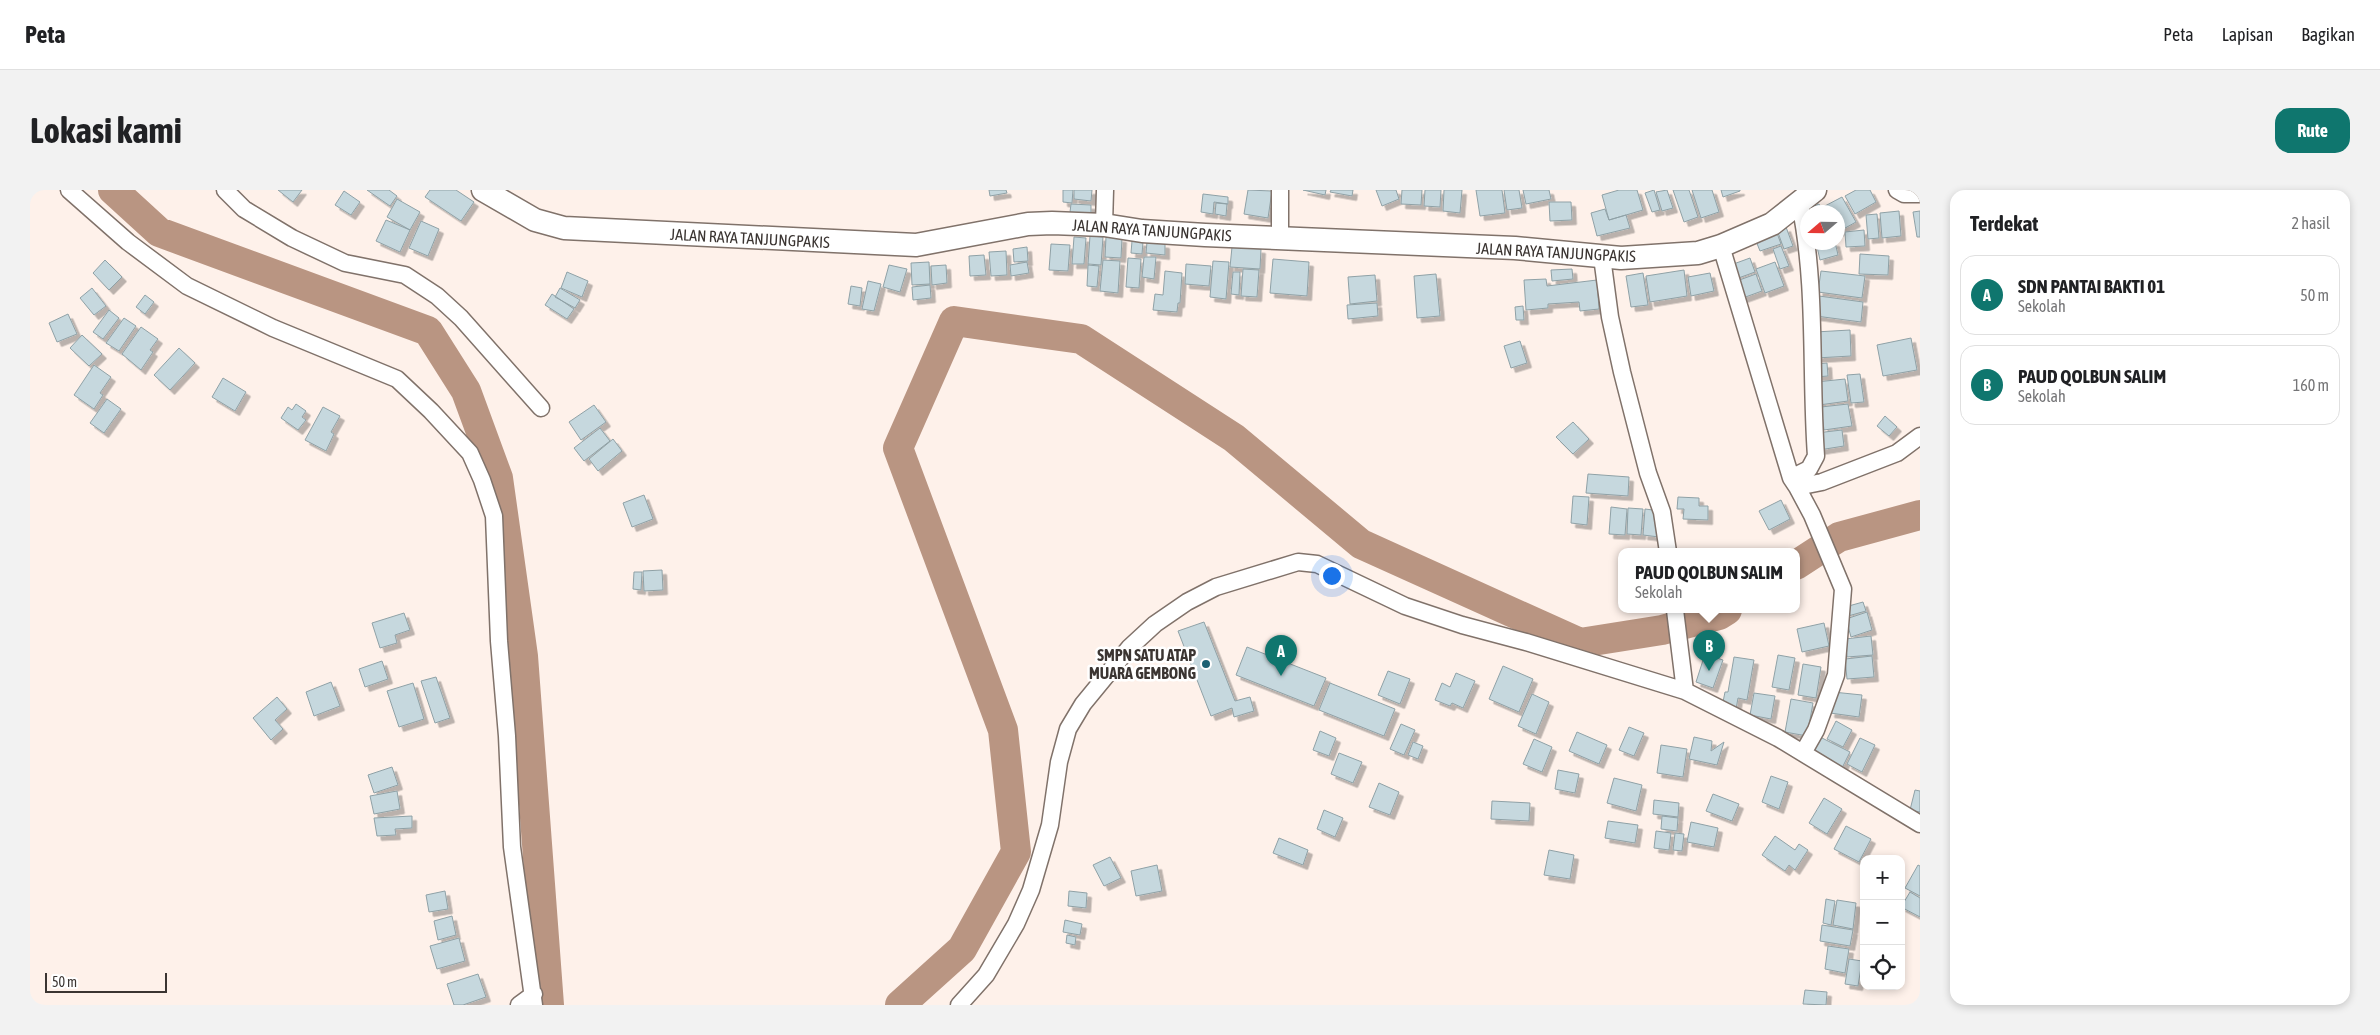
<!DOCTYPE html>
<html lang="id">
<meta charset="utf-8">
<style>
:root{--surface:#fff;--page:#f2f2f2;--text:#202124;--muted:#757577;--line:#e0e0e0;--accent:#0f766e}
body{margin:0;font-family:"Asap Condensed",sans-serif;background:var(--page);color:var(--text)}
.controls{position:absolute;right:15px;bottom:15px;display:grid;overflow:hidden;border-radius:10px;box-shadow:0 2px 8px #0003}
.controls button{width:45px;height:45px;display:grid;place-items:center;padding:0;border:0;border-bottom:1px solid var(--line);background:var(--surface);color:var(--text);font:25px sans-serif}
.compass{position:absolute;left:1770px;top:15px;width:45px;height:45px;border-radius:50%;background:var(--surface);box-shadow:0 2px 8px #0003;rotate:250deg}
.scale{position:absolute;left:15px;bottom:12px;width:122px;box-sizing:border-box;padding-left:5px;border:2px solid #3b3532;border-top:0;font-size:14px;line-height:18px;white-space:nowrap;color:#3b3532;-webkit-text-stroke:4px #fff;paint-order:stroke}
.you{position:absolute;left:1301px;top:385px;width:18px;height:18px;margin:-12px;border:4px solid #fff;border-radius:50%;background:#1a73e8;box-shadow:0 0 0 8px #1a73e833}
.badge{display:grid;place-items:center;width:32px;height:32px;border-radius:50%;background:var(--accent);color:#fff;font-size:16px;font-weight:700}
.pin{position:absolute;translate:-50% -41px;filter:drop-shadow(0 1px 2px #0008)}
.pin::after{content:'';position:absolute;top:26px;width:18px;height:15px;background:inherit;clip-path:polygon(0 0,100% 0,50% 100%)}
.popup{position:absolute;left:1588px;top:358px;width:182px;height:65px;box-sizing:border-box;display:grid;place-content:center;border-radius:10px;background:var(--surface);filter:drop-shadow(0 1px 4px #0005);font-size:16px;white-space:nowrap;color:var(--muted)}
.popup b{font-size:19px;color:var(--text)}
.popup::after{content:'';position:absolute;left:50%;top:100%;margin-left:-10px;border:10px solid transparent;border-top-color:var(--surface)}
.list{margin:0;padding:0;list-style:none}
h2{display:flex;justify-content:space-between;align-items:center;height:65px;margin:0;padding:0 20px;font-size:21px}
h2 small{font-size:16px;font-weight:400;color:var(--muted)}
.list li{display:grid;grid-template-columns:32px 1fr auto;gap:15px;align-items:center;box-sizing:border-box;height:80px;margin:0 10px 10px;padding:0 10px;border:1px solid var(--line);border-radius:15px}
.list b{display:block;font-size:19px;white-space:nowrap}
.list p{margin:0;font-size:16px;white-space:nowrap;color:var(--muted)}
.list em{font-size:16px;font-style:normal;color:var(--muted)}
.icon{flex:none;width:28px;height:28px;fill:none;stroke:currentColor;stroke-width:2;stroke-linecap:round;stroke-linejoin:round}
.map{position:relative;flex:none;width:1890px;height:815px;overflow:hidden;border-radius:15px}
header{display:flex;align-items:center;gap:30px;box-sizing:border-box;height:70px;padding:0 25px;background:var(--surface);border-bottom:1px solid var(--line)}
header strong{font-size:24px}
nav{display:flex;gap:28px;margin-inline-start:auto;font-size:18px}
.intro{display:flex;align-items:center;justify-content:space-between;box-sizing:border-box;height:120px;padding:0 30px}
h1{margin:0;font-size:35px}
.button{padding:12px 22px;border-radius:15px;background:var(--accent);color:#fff;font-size:18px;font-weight:700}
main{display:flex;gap:30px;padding:0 30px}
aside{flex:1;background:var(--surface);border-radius:15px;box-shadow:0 2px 8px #0003}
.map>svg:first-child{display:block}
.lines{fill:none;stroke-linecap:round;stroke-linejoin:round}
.river{stroke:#b99582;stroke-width:30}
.building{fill:#c6d8de;stroke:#8fa1a6;filter:url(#shadow)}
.street-casing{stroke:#80726a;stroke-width:19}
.secondary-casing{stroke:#80726a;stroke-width:25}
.street{stroke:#fff;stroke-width:16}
.secondary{stroke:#fff;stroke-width:22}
.poi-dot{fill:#1c6173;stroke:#fff;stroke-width:2}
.labels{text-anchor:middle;stroke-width:5;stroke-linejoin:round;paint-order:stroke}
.street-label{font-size:16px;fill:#3b3532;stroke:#fff}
.poi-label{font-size:16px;font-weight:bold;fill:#3b3532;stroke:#fff;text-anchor:end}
</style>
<header>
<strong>Peta</strong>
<nav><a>Peta</a><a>Lapisan</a><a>Bagikan</a></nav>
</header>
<div class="intro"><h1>Lokasi kami</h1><a class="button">Rute</a></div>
<main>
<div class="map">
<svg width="1890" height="815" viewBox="0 0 1890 815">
<defs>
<filter id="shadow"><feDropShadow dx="4.5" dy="4.5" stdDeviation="0" flood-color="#0004"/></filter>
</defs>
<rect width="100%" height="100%" fill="#fef1ea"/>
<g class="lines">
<!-- river -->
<path class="river" d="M83,0L129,42L398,141L436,201L468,288L493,466L519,815
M1766,375L1809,347L1890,325
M870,815L932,759L986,662L973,540L868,258L924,131L1051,149L1204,248L1331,354L1550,453L1632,440L1689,425L1697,420"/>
</g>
<!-- building -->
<path class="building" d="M248,0H272L263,12Z
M337,0H359L367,6L360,16Z
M400,0H426L444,12L431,31L395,7Z
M959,0H976L977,3L960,6Z
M1033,0H1043L1042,13L1033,12Z
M1044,0H1062L1061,11L1044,9Z
M1218,0L1242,1L1238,28L1214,24Z
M1273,0H1296L1295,5Z
M1301,0H1323L1322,6L1300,2Z
M1346,0H1366L1369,9L1352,16Z
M1372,0H1392L1391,15L1371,14Z
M1395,0H1411L1410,17L1394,16Z
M1414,0H1432L1430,23L1413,21Z
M1446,0H1472L1475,23L1450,26Z
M1474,0H1489L1492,18L1477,20Z
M1493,0H1519L1521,9L1496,14Z
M1589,0H1607L1613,20L1579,30L1572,5Z
M1624,0L1630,20L1622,22L1615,3Z
M1637,0L1643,18L1632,21L1626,2Z
M1643,0H1659L1668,27L1654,32Z
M1662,0H1682L1689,22L1671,28Z
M1691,0H1710V1L1693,7Z
M1826,0H1840L1846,12L1825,24L1815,6Z
M314,1L330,12L321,25L305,15Z
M1173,4L1198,7V14L1184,12L1183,24L1171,22Z
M1812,7L1826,32L1808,42V22H1796L1793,17Z
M367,9L390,22L380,40L357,27Z
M1519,12H1541L1542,30L1520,31Z
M1186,13L1197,14L1196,26L1185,24Z
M1041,14L1061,15V24L1040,22Z
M1789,14L1793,22L1772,21Z
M1575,19L1579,30L1596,25L1600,38L1567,46L1561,23Z
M1869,21L1871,46L1852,48L1850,23Z
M1890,21V47H1887L1883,22Z
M1847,24L1849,48L1838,49L1836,25Z
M356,30L380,40L370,62L346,51Z
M391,31L409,39L398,66L379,58Z
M1756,37L1763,56L1754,59L1747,40Z
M1834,40L1835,56L1816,57L1815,42Z
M1747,43L1751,54L1730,61L1726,51Z
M1060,46L1073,47L1071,75L1058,74Z
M1044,47L1056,48L1054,74H1042Z
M1076,47L1092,48L1091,68L1075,67Z
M1102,51L1113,52L1112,64L1101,63Z
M1117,52L1135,54V65L1116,63Z
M1786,52H1805L1808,65L1790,70Z
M1021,54L1040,55L1038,81L1019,80Z
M1751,56L1759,76L1750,79L1743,59Z
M997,57L998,71L984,72L983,59Z
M1202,57L1231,59L1230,79L1200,77Z
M976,61L977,85L961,86L959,62Z
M1830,64L1859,66L1858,85L1829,84Z
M954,65L956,85L940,86L939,66Z
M1114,67H1126L1124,89L1112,87Z
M1098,68L1111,69L1109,98L1096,97Z
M1720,68L1725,82L1703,90L1698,76Z
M1243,69L1279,72L1277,106L1240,103Z
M75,70L92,87L79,100L63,83Z
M1073,70L1090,71L1088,103L1070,101Z
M1183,71L1199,72L1196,109L1180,107Z
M899,72L900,94L882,95L881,73Z
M997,72L999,83L981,86L980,75Z
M1745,72L1754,96L1735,103L1726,79Z
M1156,74L1181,76L1179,96L1155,94Z
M859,75L877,79L870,102L853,97Z
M916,75L917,93L902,95L901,76Z
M1058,75L1069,76L1067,97L1057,96Z
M1213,79L1229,80L1227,107L1211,106Z
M1542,79L1543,89L1522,91L1521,80Z
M1654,80L1657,106L1620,112L1616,86Z
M1135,81L1152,83L1150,113H1148L1147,122L1123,120L1125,104L1133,105Z
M1791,81L1835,86L1832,108L1788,102Z
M537,82L558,91L552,107L531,98Z
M1203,82H1210L1209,105L1201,104Z
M1613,83L1618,115L1601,117L1596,86Z
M1680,83L1684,101L1661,106L1658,87Z
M1406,84L1410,126L1387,128L1384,86Z
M1726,84L1732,101L1710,109L1704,92Z
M1345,85L1347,111L1320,114L1318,87Z
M1516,89L1517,96L1567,90L1569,119L1550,121L1549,112L1518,114V118L1496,120L1494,90Z
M838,91L851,94L844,121L832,119Z
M900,95L901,108L883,110L882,97Z
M821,96L832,98L830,116L818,114Z
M62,98L76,116L64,125L50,108Z
M530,98L550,110L545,118L525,107Z
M522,104L544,119L537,129L515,115Z
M115,105L124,112L115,124L106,117Z
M1789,106L1833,112L1831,132L1786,126Z
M1347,113L1348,126L1318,129L1317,115Z
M1493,116L1494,130H1486L1485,117Z
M79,120L89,128L73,149L63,142Z
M38,124L47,144L27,152L19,133Z
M94,128L106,136L89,161L76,153Z
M111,137L128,149L120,160L123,162L111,180L92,164Z
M1820,140L1821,166L1786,168L1785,142Z
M52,145L72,164L59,176L40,158Z
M1881,148L1887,180L1853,186L1847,155Z
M1490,151L1497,173L1481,178L1474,156Z
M149,158L165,173L140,200L124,185Z
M1797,173L1798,186L1786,187L1785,174Z
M64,175L81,187L70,203L73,205L64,219L44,205Z
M1830,184L1834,212L1821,213L1817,185Z
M193,188L216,202L205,221L182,207Z
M1815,189L1818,211L1789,215L1786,192Z
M77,209L91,219L74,243L60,233Z
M266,214L276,221L272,227L276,230L268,240L251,228L258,217L262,220Z
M1818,214L1822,236L1794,240L1791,217Z
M564,215L576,232L551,250L539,232Z
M293,217L310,226L301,242L304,244L296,261L275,250Z
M1855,226L1867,237L1859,246L1847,236Z
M1543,232L1559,249L1543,264L1526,247Z
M570,238L580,251L554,271L544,258Z
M1812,240L1814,256L1789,260L1786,243Z
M583,249L592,261L568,281L559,269Z
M1558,284L1599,287L1598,306L1556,303Z
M614,305L623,329L602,337L593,313Z
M1543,306L1559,307L1557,335L1541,333Z
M1648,307L1669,308V316H1678V330L1653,329L1654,319H1647Z
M1751,310L1760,329L1739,340L1729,321Z
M1581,317L1597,319L1595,345L1579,344Z
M1598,318L1613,319L1611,345L1597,344Z
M1615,319L1631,321L1629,347L1613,345Z
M632,380L633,400L614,401L613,381Z
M604,382H612L611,400L603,399Z
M1833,412L1836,421L1818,426L1815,417Z
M1837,422L1842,440L1821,447L1816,429Z
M374,423L380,440L365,445L367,453L350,458L342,433Z
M1174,432L1205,511L1220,507L1224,521L1204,527L1202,518L1181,526L1148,441Z
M1794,433L1799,456L1772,462L1767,439Z
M1841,446L1843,465L1817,467L1815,449Z
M1217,457L1296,488L1284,516L1206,485Z
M1675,464L1693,470L1683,498L1666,492Z
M1748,465L1765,468L1759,500L1742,497Z
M1842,466L1844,487L1817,489L1815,469Z
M1704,467L1724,470L1717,510L1708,508L1706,519L1692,517L1695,502H1698Z
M352,471L358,489L335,497L329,479Z
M1773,474L1791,477L1786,508L1768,505Z
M1473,476L1503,489L1489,522L1459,509Z
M1358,481L1380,489L1370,514L1348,505Z
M1426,483L1445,491L1433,518L1422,513L1420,516L1405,510L1412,493L1420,497Z
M406,487L420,528L405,533L391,491Z
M301,492L310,516L284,526L276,502Z
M383,493L394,529L369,537L357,501Z
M1300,493L1365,519L1354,546L1289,520Z
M1803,502L1832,505L1829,527L1800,523Z
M1724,503L1745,506L1741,529L1720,525Z
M1502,504L1519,512L1506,544L1488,536Z
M247,507L257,519L245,530L253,539L241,550L223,528Z
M1761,509L1783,513L1777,546L1755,542Z
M1806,531L1822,540L1813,557L1797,549Z
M1371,534L1385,540L1374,565L1360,559Z
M1599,537L1614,543L1604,566L1589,560Z
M1290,541L1306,548L1299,566L1283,560Z
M1547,542L1577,555L1569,574L1539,561Z
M1664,547L1682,551L1681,561L1694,552L1687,575L1659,569Z
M1790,547L1820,562L1811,580L1781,565Z
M1830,548L1845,555L1832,582L1817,574Z
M1504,549L1522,557L1512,582L1493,574Z
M1383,552L1393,556L1388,569L1378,565Z
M1631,555L1657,559L1653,587L1627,583Z
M1309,563L1332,572L1323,593L1301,584Z
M362,577L368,595L344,603L338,585Z
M1528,580L1549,584L1545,603L1525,599Z
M1741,586L1758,592L1749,619L1732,612Z
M1584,588L1612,595L1606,621L1577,613Z
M1349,593L1369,602L1360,625L1339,617Z
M1885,600L1890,601V622L1880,620Z
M367,601L370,619L344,624L340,606Z
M1683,604L1709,614L1702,631L1676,621Z
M1794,608L1812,619L1797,644L1779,633Z
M1624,610L1649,613L1648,627L1623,624Z
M1462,611L1500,613L1499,631L1461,629Z
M1294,620L1313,628L1305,647L1287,639Z
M382,626V638L365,639L366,645L347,646L344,628Z
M1632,626L1648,628L1647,641L1631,639Z
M1578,631L1608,635L1605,653L1575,648Z
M1661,632L1688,638L1684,657L1657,652Z
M1816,636L1841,649L1829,672L1804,659Z
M1626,641L1641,643L1639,660L1624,658Z
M1645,643L1654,644L1652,661L1643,660Z
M1745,646L1765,660L1769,654L1778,660L1765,680L1759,675L1755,681L1732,665Z
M1249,648L1278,660L1273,675L1243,663Z
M1519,660L1544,665L1540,689L1514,685Z
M1080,667L1091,688L1074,696L1063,675Z
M1127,675L1132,701L1106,706L1101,681Z
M1888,675L1890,676V706L1875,698Z
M415,701L418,719L399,722L396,705Z
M1039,701L1057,703L1056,718L1038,716Z
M1880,702L1890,708V727L1871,717Z
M1796,709L1805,711L1801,735L1793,733Z
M1807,710L1826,713L1823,739L1803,735Z
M422,726L426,745L408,750L404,731Z
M1035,730L1052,734L1050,745L1033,742Z
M1792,735L1823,740L1820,756L1790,751Z
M1037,745L1046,747L1045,755L1036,753Z
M429,748L435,771L407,779L400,756Z
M1798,756L1819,759L1815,783L1795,779Z
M1819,769L1832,771L1828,796L1815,794Z
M448,784L456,807L433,815H424L417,794Z
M1775,800L1797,802L1796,815L1773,814Z"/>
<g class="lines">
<!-- street casing -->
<g class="street-casing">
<path id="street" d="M39,0L98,52L157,96L243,138L367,189L401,221L440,263L452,290L464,326L469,451L477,546L482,657L504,815
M195,0L214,19L262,48L315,73L375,85L407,106L431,128L511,218
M1867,0L1874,4H1890
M1074,35L1075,0
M1250,48V0
M1691,56L1761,288L1767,297L1792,292L1867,263L1890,246
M1572,67L1580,127L1592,182L1618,283L1632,322L1638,362
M1761,288L1779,279L1786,266C1780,183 1787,96 1770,14
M1767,297L1782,325L1813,399L1806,485L1786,540L1773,563
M1645,420L1655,501
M489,815L504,804
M929,815L956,785L986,734L1001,700L1020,635L1029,572L1038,539L1053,514L1099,458L1125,434L1157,412L1186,397L1268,372L1287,374L1375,416L1432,435L1496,452L1655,501L1748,548L1890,634"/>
</g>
<!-- secondary casing -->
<g class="secondary-casing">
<path id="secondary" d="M453,0L505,30L534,38L886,55L998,34L1022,33L1074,35L1112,41L1175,45L1485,58L1591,68L1668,63L1691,56L1742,34L1785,0"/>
</g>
<!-- street -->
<use href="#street" class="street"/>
<!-- secondary -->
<use href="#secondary" class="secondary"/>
</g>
<!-- markers -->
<circle class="poi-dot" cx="1176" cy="474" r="5"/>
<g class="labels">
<!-- street labels -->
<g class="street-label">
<text transform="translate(1122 40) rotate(4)" y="6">JALAN RAYA TANJUNGPAKIS</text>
<text transform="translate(720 48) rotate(3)" y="6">JALAN RAYA TANJUNGPAKIS</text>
<text transform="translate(1526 62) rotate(3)" y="6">JALAN RAYA TANJUNGPAKIS</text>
</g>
<!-- poi labels -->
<g class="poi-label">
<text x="1166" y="471">SMPN SATU ATAP<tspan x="1166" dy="18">MUARA GEMBONG</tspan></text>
</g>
</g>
</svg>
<div class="controls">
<button>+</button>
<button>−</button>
<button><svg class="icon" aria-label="locate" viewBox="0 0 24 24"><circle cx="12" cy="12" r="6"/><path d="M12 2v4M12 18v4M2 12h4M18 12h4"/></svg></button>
</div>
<svg class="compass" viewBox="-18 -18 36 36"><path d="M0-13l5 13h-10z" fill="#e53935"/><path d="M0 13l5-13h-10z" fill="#757577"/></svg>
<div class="scale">50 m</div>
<div class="you"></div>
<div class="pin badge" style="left:1251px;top:486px">A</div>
<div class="pin badge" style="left:1679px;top:481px">B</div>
<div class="popup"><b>PAUD QOLBUN SALIM</b>Sekolah</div>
</div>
<aside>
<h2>Terdekat<small>2 hasil</small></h2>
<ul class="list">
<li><span class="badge">A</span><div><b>SDN PANTAI BAKTI 01</b><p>Sekolah</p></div><em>50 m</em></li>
<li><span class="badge">B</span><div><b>PAUD QOLBUN SALIM</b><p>Sekolah</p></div><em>160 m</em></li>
</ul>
</aside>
</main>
